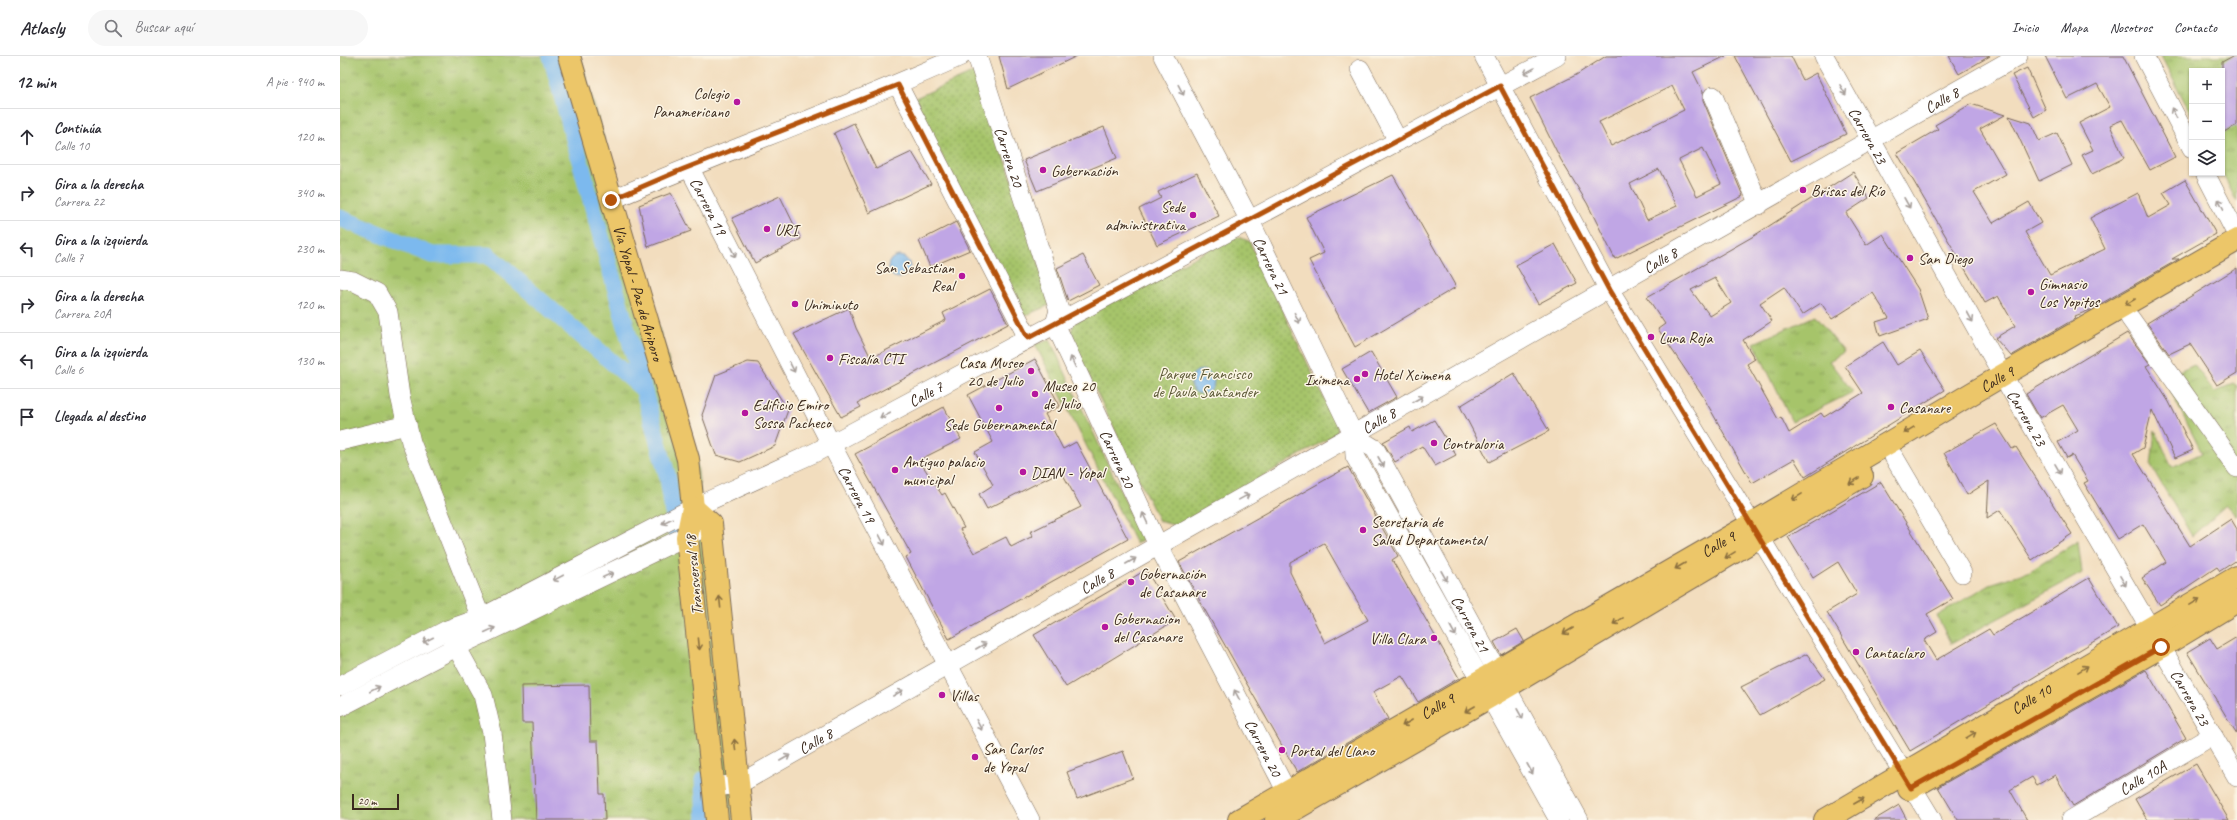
<!DOCTYPE html>
<html lang="es">
<meta charset="utf-8">
<style>
:root{--surface:#fff;--page:#f7f7f7;--text:#2b2b33;--muted:#7c7c81;--line:#e1e1e2}
body{margin:0;font-family:Caveat,sans-serif;background:var(--page);color:var(--text)}
.controls{position:absolute;right:12px;top:12px;display:grid;overflow:hidden;border-radius:0px;box-shadow:0 1px 3px #0004}
.controls button{width:36px;height:36px;display:grid;place-items:center;padding:0;border:0;border-bottom:1px solid var(--line);background:var(--surface);color:var(--text);font:20px sans-serif}
.scale{position:absolute;left:12px;bottom:10px;width:47px;box-sizing:border-box;padding-left:4px;border:2px solid #3b2a1e;border-top:0;font-size:11px;line-height:14px;white-space:nowrap;color:#3b2a1e;-webkit-text-stroke:3px #fcf5e5;paint-order:stroke}
.stop{position:absolute;width:12px;height:12px;margin:-9px;border:3px solid #b45309;border-radius:50%;background:#fff}
.stop.end{background:#b45309;border-color:#fff;box-shadow:0 1px 4px #0008}
.list{margin:0;padding:0;list-style:none}
h2{display:flex;justify-content:space-between;align-items:center;height:52px;margin:0;padding:0 16px;font-size:17px}
h2 small{font-size:13px;font-weight:400;color:var(--muted)}
.list li{display:grid;grid-template-columns:26px 1fr auto;gap:12px;align-items:center;box-sizing:border-box;height:56px;padding:0 16px;border-top:1px solid var(--line)}
.list b{display:block;font-size:15px;white-space:nowrap}
.list p{margin:0;font-size:13px;white-space:nowrap;color:var(--muted)}
.list em{font-size:13px;font-style:normal;color:var(--muted)}
.icon{flex:none;width:22px;height:22px;fill:none;stroke:currentColor;stroke-width:2;stroke-linecap:round;stroke-linejoin:round}
.map{position:relative;flex:none;width:1897px;height:764px;overflow:hidden}
header{display:flex;align-items:center;gap:24px;box-sizing:border-box;height:56px;padding:0 20px;background:var(--surface);border-bottom:1px solid var(--line)}
header strong{font-size:19px}
nav{display:flex;gap:22px;margin-inline-start:auto;font-size:14px}
.search{width:280px;height:36px;background:var(--page);display:flex;align-items:center;gap:10px;box-sizing:border-box;padding:0 14px;border-radius:22px;color:var(--muted);font-size:15px}
main{display:flex}
aside{flex:1;background:var(--surface)}
.map>svg:first-child{display:block}
.grass{fill:url(#grass-tufts);stroke:#707744}
.park{fill:url(#park-dots);stroke:#707744}
.water{fill:url(#water-ripples);stroke:#5b7286}
.lines{fill:none;stroke-linecap:round;stroke-linejoin:round}
.canal{stroke:#7bb9ee;stroke-width:17}
.building{fill:#c0a6e5;fill-rule:evenodd}
.minor-casing{stroke:#7b6956;stroke-width:20}
.major-casing{stroke:#7b6956;stroke-width:24}
.minor{stroke:#fff;stroke-width:19}
.major{stroke:#ecc669;stroke-width:22}
.oneway{stroke:#a79f9a}
.oneway2{stroke:#8b7040}
.route{stroke:#b45309;stroke-width:5}
.poi-dot{fill:#b5179e;stroke:#fcf5e5;stroke-width:1.5}
.labels{text-anchor:middle;stroke-width:3;stroke-linejoin:round;paint-order:stroke}
.poi-label{font-size:16px;fill:#3b2a1e;stroke:#fcf5e5;text-anchor:start}
.street-label{font-size:16px;fill:#3b2a1e;stroke:#fcf5e5}
.park-label{font-size:16px;fill:#5b5835;stroke:#fcf5e5}
</style>
<header>
<strong>Atlasly</strong>
<div class="search"><svg class="icon" aria-label="search" viewBox="0 0 24 24"><circle cx="10" cy="10" r="6"/><path d="M15 15l6 6"/></svg>Buscar aquí</div>
<nav><a>Inicio</a><a>Mapa</a><a>Nosotros</a><a>Contacto</a></nav>
</header>
<main>
<aside>
<h2>12 min<small>A pie · 940 m</small></h2>
<ul class="list">
<li><svg class="icon" aria-label="ahead" viewBox="0 0 24 24"><path d="M12 20V5M6 11l6-6 6 6"/></svg><div><b>Continúa</b><p>Calle 10</p></div><em>120 m</em></li>
<li><svg class="icon" aria-label="right" viewBox="0 0 24 24"><path d="M7 20v-9h11M14 6l5 5-5 5"/></svg><div><b>Gira a la derecha</b><p>Carrera 22</p></div><em>340 m</em></li>
<li><svg class="icon" aria-label="left" viewBox="0 0 24 24"><path d="M17 20v-9H6M10 6l-5 5 5 5"/></svg><div><b>Gira a la izquierda</b><p>Calle 7</p></div><em>230 m</em></li>
<li><svg class="icon" aria-label="right" viewBox="0 0 24 24"><path d="M7 20v-9h11M14 6l5 5-5 5"/></svg><div><b>Gira a la derecha</b><p>Carrera 20A</p></div><em>120 m</em></li>
<li><svg class="icon" aria-label="left" viewBox="0 0 24 24"><path d="M17 20v-9H6M10 6l-5 5 5 5"/></svg><div><b>Gira a la izquierda</b><p>Calle 6</p></div><em>130 m</em></li>
<li><svg class="icon" aria-label="arrive" viewBox="0 0 24 24"><path d="M6 21V4h12l-3 4 3 4H6"/></svg><div><b>Llegada al destino</b></div></li>
</ul>
</aside>
<div class="map">
<svg width="1897" height="764" viewBox="0 0 1897 764">
<defs>
<pattern id="grass-tufts" width="24" height="20" patternUnits="userSpaceOnUse"><rect width="24" height="20" fill="#a6c46b"/><path d="M3 7l-1-3M5 7V3M7 7l1-3M15 17l-1-3M17 17v-4M19 17l1-3" fill="none" stroke="#889f57"/></pattern>
<pattern id="park-dots" width="8" height="8" patternUnits="userSpaceOnUse"><rect width="8" height="8" fill="#a6c46b"/><path d="M2 2h.1M6 6h.1" fill="none" stroke="#889f57" stroke-width="1.8" stroke-linecap="round"/></pattern>
<pattern id="water-ripples" width="26" height="14" patternUnits="userSpaceOnUse"><rect width="26" height="14" fill="#7bb9ee"/><path d="M2 4q2-2 4 0t4 0M15 11q2-2 4 0t4 0" fill="none" stroke="#6697c0"/></pattern>
</defs>
<rect width="100%" height="100%" fill="#fcf5e5"/>
<filter id="ink" filterUnits="userSpaceOnUse"><feTurbulence type="fractalNoise" baseFrequency=".025" numOctaves="2"/><feDisplacementMap in="SourceGraphic" scale="8" xChannelSelector="R" yChannelSelector="G"/><feConvolveMatrix kernelMatrix="1 2 1 2 8 2 1 2 1" color-interpolation-filters="sRGB"/></filter>
<filter id="wash" filterUnits="userSpaceOnUse"><feTurbulence type="fractalNoise" baseFrequency=".012" numOctaves="4" result="noise"/><feDisplacementMap in="SourceGraphic" scale="16" xChannelSelector="R" yChannelSelector="G"/><feGaussianBlur stdDeviation="0.9" result="paint"/><feColorMatrix in="noise" values="0 0 0 0 0 0 0 0 0 0 0 0 0 0 0 0 0 1.4 0 .05"/><feComposite in="paint" operator="in"/></filter>
<g filter="url(#wash)">
<rect width="100%" height="100%" fill="#f2ddbe"/>
<!-- grass -->
<path class="grass" d="M0,0H240L356,399L399,764H0Z
M1821,0H1897V146L1882,117V15H1852V60Z
M1475,260L1504,296L1489,305L1513,336L1452,366L1414,287Z
M710,284L803,483L796,488L695,288Z
M1854,308L1874,336L1894,328L1897,330V461L1886,449L1852,480L1811,410L1815,374L1832,411L1862,397L1824,322Z
M1738,485L1742,517L1611,588L1597,560L1650,528L1690,515Z"/>
<!-- park -->
<path class="park" d="M637,15L712,248L684,260L573,43Z
M895,180L909,185L997,369L996,378L837,470L819,465L730,281L734,265Z"/>
<!-- water -->
<path class="water" d="M548 211a11 11 0 1 1 22 0a11 11 0 1 1-22 0Z
M850 326a12 12 0 1 1 24 0a12 12 0 1 1-24 0Z"/>
<g class="lines">
<!-- canal -->
<path class="canal" d="M211,0L328,422L336,476
M0,162L92,199H148L303,333
M363,724L365,764"/>
</g>
<g id="blocks">
<!-- building -->
<path class="building" d="M659,0H737L668,33Z
M1266,0H1386L1353,16L1363,36V44L1403,140L1275,203L1247,147L1221,104L1190,42L1236,19ZM1332,30L1344,54L1271,90L1259,66ZM1363,92L1381,128L1357,140L1339,104ZM1319,113L1337,150L1307,164L1290,128Z
M1395,0H1451L1463,24L1476,17L1506,78L1451,105Z
M1609,0H1650L1619,18Z
M1705,0H1783L1835,101L1810,114L1782,64L1770,69L1784,102L1752,118L1742,99L1753,94L1739,67L1770,51L1757,28L1727,43Z
M1893,0H1897V69L1882,77V6Z
M1687,12L1706,54L1694,61L1672,19Z
M1631,48L1665,59L1640,73L1666,118L1634,136L1653,167L1689,146L1701,167L1685,176L1710,219L1765,193L1750,162L1798,137L1808,162L1831,149L1823,137L1845,124L1876,178L1832,203H1839L1750,254L1735,260L1736,262L1671,300L1655,282L1675,270L1658,240L1645,247L1557,97L1598,73L1595,69Z
M1669,60L1691,67L1699,85L1717,77L1732,109L1699,125Z
M514,67L536,113L572,96L591,128L529,157L494,77Z
M764,71L777,102L697,135L684,104Z
M1513,116L1529,142L1506,157L1526,189L1543,178L1578,233L1588,263L1540,280L1536,266L1549,262L1533,237L1492,263L1481,247L1462,259L1444,231L1420,247L1432,265L1403,284L1415,303L1407,308L1438,363L1441,361L1449,377L1481,357L1484,361L1523,337L1505,310L1543,286L1557,309L1580,295L1605,334L1465,421L1454,403L1412,427L1361,337L1318,273L1325,268L1307,241L1412,181ZM1375,222L1391,247L1370,260L1351,234Z
M857,117L879,160L817,189L799,153L821,142L818,136Z
M1053,119L1116,231L1015,291L969,204L984,197L966,161Z
M331,137L351,175L308,191L299,149Z
M440,140L461,183L415,207L392,162Z
M616,166L630,194L590,211L579,185Z
M1215,188L1237,227L1198,248L1176,209Z
M743,199L759,229L728,245L717,212Z
M1897,212V317L1877,329L1850,288L1829,298L1807,267Z
M650,233L668,268L518,347L521,351L501,361L454,278L509,252L516,272L531,302L606,264L603,257Z
M1787,277L1810,308L1806,310L1829,346L1853,394L1835,402L1812,354L1803,392L1793,398L1850,490L1891,463L1897,473V504L1880,515L1877,511L1820,549L1802,522L1826,506L1803,468L1778,483L1744,427L1748,425L1732,399L1727,402L1718,386L1738,374L1723,349L1700,362L1686,338Z
M1031,296L1057,341L1028,357L1002,313Z
M695,303L720,350L705,358L723,393L736,386L788,483L609,583L566,501L571,498L515,398L604,351L621,383L579,404L602,439L605,437L624,472L620,473L634,497L666,481L671,491L693,480L690,476L741,451L721,415L647,453L639,438L653,429L635,396L653,386L628,339Z
M408,306L418,307L448,354L435,390L400,406L376,399L362,359L376,319Z
M1174,317L1209,375L1149,406L1120,350Z
M1094,364L1116,399L1095,410L1082,390L1055,406L1043,386L1070,371L1072,376Z
M1656,368L1672,393L1676,391L1732,478L1692,504L1660,454L1647,462L1649,425L1627,439L1604,397Z
M1008,411L1058,500L1052,504L1119,622L1078,646L1062,620L1033,636L1048,663L957,716L866,556L839,506ZM984,487L1028,564L985,587L950,516V506Z
M1541,426L1613,543L1587,558L1597,576L1584,584L1596,604L1649,573L1653,579L1749,522L1778,571L1570,695L1487,556L1517,538L1498,506L1473,522L1448,481Z
M806,514L836,564L726,631L694,579Z
M1177,573L1184,585L1161,599L1154,586Z
M1897,581V678L1847,596L1870,582L1877,593Z
M1467,598L1485,623L1420,659L1401,631Z
M1806,614L1846,682L1733,750L1715,719L1697,729L1692,721L1670,734L1687,764H1618L1598,731Z
M249,629L250,685H258L260,738H264L265,764H196L192,667H182L181,630Z
M783,695L793,722L737,743L727,716Z
M1856,708L1889,764H1807L1795,743Z
M1559,749L1567,764H1534Z"/>
</g>
</g>
<g filter="url(#ink)">
<use href="#blocks" fill-opacity="0" stroke="#7b6956" stroke-width="1"/>
<g class="lines">
<!-- minor casing -->
<g class="minor-casing">
<g id="minor">
<path id="s1" d="M637,0L719,254L715,268L818,489L947,736"/>
<path id="s2" d="M823,0L909,163L1014,380L1015,400L1219,764"/>
<path d="M1144,0L1269,234L1592,764"/>
<path id="s3" d="M1484,0L1670,332L1897,721"/>
<path d="M1804,0L1852,92"/>
<path d="M1020,13L1058,85"/>
<path d="M558,29L688,282"/>
<path d="M1373,40L1419,149"/>
<path id="s4" d="M349,111L491,388L690,764"/>
<path d="M1865,117L1897,179"/>
<path d="M271,144C387,94 506,52 621,0"/>
<path d="M0,223L13,225L37,237L48,256L60,340L71,386L141,562"/>
<path d="M1790,262L1897,412"/>
<path id="s5" d="M1014,380L1035,393L1239,764"/>
<path d="M0,385L67,369"/>
<path d="M1554,401L1622,517"/>
<path d="M111,581L143,639L152,677L162,764"/>
<path id="s6" d="M0,630L107,574L141,562L353,452L476,396L1217,0"/>
<path d="M0,651L116,591L359,474"/>
<path id="s7" d="M375,731L399,728L1678,0"/>
<path id="s8" d="M1731,764L1873,679"/>
</g>
</g>
<!-- major casing -->
<g class="major-casing">
<g id="major">
<path id="s9" d="M229,0L348,403L353,452L347,481L377,764"/>
<path d="M353,452L371,468L402,764"/>
<path d="M1569,733L1821,591L1897,545"/>
<path id="s10" d="M899,764L1410,469L1663,319L1897,184"/>
<path d="M936,764L1165,632L1522,420"/>
<path id="s11" d="M1485,764L1897,521"/>
</g>
</g>
<!-- minor -->
<use href="#minor" class="minor"/>
<!-- major -->
<use href="#major" class="major"/>
</g>
<!-- one-way arrows -->
<defs><path id="oneway-shaft" d="M-6 0H5M1.5-3L5.5 0L1.5 3" fill="none" stroke-width="1.6" stroke-linecap="round" stroke-linejoin="round"/></defs>
<g class="oneway">
<use href="#oneway-shaft" transform="translate(1189 15) rotate(152)"/>
<use href="#oneway-shaft" transform="translate(841 34) rotate(62)"/>
<use href="#oneway-shaft" transform="translate(1503 34) rotate(60)"/>
<use href="#oneway-shaft" transform="translate(1834 57) rotate(-117)"/>
<use href="#oneway-shaft" transform="translate(1567 147) rotate(61)"/>
<use href="#oneway-shaft" transform="translate(1881 148) rotate(-117)"/>
<use href="#oneway-shaft" transform="translate(393 196) rotate(63)"/>
<use href="#oneway-shaft" transform="translate(1630 261) rotate(61)"/>
<use href="#oneway-shaft" transform="translate(957 262) rotate(64)"/>
<use href="#oneway-shaft" transform="translate(733 306) rotate(-115)"/>
<use href="#oneway-shaft" transform="translate(452 311) rotate(63)"/>
<use href="#oneway-shaft" transform="translate(1078 343) rotate(-30)"/>
<use href="#oneway-shaft" transform="translate(545 359) rotate(152)"/>
<use href="#oneway-shaft" transform="translate(1041 406) rotate(61)"/>
<use href="#oneway-shaft" transform="translate(1718 413) rotate(60)"/>
<use href="#oneway-shaft" transform="translate(904 441) rotate(-29)"/>
<use href="#oneway-shaft" transform="translate(805 462) rotate(-115)"/>
<use href="#oneway-shaft" transform="translate(327 465) rotate(153)"/>
<use href="#oneway-shaft" transform="translate(542 484) rotate(62)"/>
<use href="#oneway-shaft" transform="translate(791 505) rotate(-30)"/>
<use href="#oneway-shaft" transform="translate(268 519) rotate(-25)"/>
<use href="#oneway-shaft" transform="translate(1104 520) rotate(61)"/>
<use href="#oneway-shaft" transform="translate(218 522) rotate(152)"/>
<use href="#oneway-shaft" transform="translate(1783 525) rotate(60)"/>
<use href="#oneway-shaft" transform="translate(150 574) rotate(-25)"/>
<use href="#oneway-shaft" transform="translate(1113 575) rotate(61)"/>
<use href="#oneway-shaft" transform="translate(88 584) rotate(153)"/>
<use href="#oneway-shaft" transform="translate(641 590) rotate(-30)"/>
<use href="#oneway-shaft" transform="translate(35 633) rotate(-28)"/>
<use href="#oneway-shaft" transform="translate(558 637) rotate(-30)"/>
<use href="#oneway-shaft" transform="translate(897 639) rotate(-118)"/>
<use href="#oneway-shaft" transform="translate(1180 658) rotate(61)"/>
<use href="#oneway-shaft" transform="translate(639 669) rotate(62)"/>
<use href="#oneway-shaft" transform="translate(445 702) rotate(-30)"/>
<use href="#oneway-shaft" transform="translate(1190 713) rotate(61)"/>
</g>
<g class="oneway2">
<use href="#oneway-shaft" transform="translate(1790 246) rotate(150)"/>
<use href="#oneway-shaft" transform="translate(1569 374) rotate(149)"/>
<use href="#oneway-shaft" transform="translate(1514 425) rotate(149)"/>
<use href="#oneway-shaft" transform="translate(1457 441) rotate(149)"/>
<use href="#oneway-shaft" transform="translate(1390 499) rotate(149)"/>
<use href="#oneway-shaft" transform="translate(1340 510) rotate(150)"/>
<use href="#oneway-shaft" transform="translate(380 546) rotate(-96)"/>
<use href="#oneway-shaft" transform="translate(1855 546) rotate(-31)"/>
<use href="#oneway-shaft" transform="translate(1278 565) rotate(149)"/>
<use href="#oneway-shaft" transform="translate(1228 575) rotate(150)"/>
<use href="#oneway-shaft" transform="translate(359 588) rotate(84)"/>
<use href="#oneway-shaft" transform="translate(1743 613) rotate(-31)"/>
<use href="#oneway-shaft" transform="translate(1130 653) rotate(150)"/>
<use href="#oneway-shaft" transform="translate(1067 667) rotate(150)"/>
<use href="#oneway-shaft" transform="translate(1631 679) rotate(-31)"/>
<use href="#oneway-shaft" transform="translate(395 689) rotate(-96)"/>
<use href="#oneway-shaft" transform="translate(1519 745) rotate(-30)"/>
</g>
</g>
<g class="lines" filter="url(#ink)">
<!-- route -->
<path class="route" d="M271,144L341,114L558,29L688,282L1160,30L1269,234L1571,732L1821,591"/>
</g>
<!-- markers -->
<g class="poi-dot">
<circle cx="397" cy="46" r="4"/>
<circle cx="703" cy="114" r="4"/>
<circle cx="1463" cy="134" r="4"/>
<circle cx="853" cy="159" r="4"/>
<circle cx="427" cy="173" r="4"/>
<circle cx="1570" cy="202" r="4"/>
<circle cx="622" cy="220" r="4"/>
<circle cx="1691" cy="236" r="4"/>
<circle cx="455" cy="248" r="4"/>
<circle cx="1311" cy="281" r="4"/>
<circle cx="490" cy="302" r="4"/>
<circle cx="691" cy="315" r="4"/>
<circle cx="1025" cy="318" r="4"/>
<circle cx="1017" cy="323" r="4"/>
<circle cx="695" cy="338" r="4"/>
<circle cx="1551" cy="351" r="4"/>
<circle cx="659" cy="352" r="4"/>
<circle cx="405" cy="357" r="4"/>
<circle cx="1094" cy="387" r="4"/>
<circle cx="555" cy="414" r="4"/>
<circle cx="683" cy="416" r="4"/>
<circle cx="1023" cy="474" r="4"/>
<circle cx="791" cy="526" r="4"/>
<circle cx="765" cy="571" r="4"/>
<circle cx="1094" cy="582" r="4"/>
<circle cx="1516" cy="596" r="4"/>
<circle cx="602" cy="639" r="4"/>
<circle cx="942" cy="694" r="4"/>
<circle cx="635" cy="701" r="4"/>
</g>
<g class="labels">
<!-- poi labels -->
<g class="poi-label">
<text x="389" y="43" text-anchor="end">Colegio<tspan x="389" dy="18">Panamericano</tspan></text>
<text x="711" y="120">Gobernación</text>
<text x="1471" y="140">Brisas del Río</text>
<text x="845" y="156" text-anchor="end">Sede<tspan x="845" dy="18">administrativa</tspan></text>
<text x="435" y="179">URI</text>
<text x="1578" y="208">San Diego</text>
<text x="614" y="217" text-anchor="end">San Sebastian<tspan x="614" dy="18">Real</tspan></text>
<text x="1699" y="233">Gimnasio<tspan x="1699" dy="18">Los Yopitos</tspan></text>
<text x="463" y="254">Uniminuto</text>
<text x="1319" y="287">Luna Roja</text>
<text x="498" y="308">Fiscalía CTI</text>
<text x="683" y="312" text-anchor="end">Casa Museo<tspan x="683" dy="18">20 de Julio</tspan></text>
<text x="1033" y="324">Hotel Xcimena</text>
<text x="1009" y="329" text-anchor="end">Iximena</text>
<text x="703" y="335">Museo 20<tspan x="703" dy="18">de Julio</tspan></text>
<text x="413" y="354">Edificio Emiro<tspan x="413" dy="18">Sossa Pacheco</tspan></text>
<text x="1559" y="357">Casanare</text>
<text x="659" y="374" text-anchor="middle">Sede Gubernamental</text>
<text x="1102" y="393">Contraloria</text>
<text x="563" y="411">Antiguo palacio<tspan x="563" dy="18">municipal</tspan></text>
<text x="691" y="422">DIAN - Yopal</text>
<text x="1031" y="471">Secretaria de<tspan x="1031" dy="18">Salud Departamental</tspan></text>
<text x="799" y="523">Gobernación<tspan x="799" dy="18">de Casanare</tspan></text>
<text x="773" y="568">Gobernacion<tspan x="773" dy="18">del Casanare</tspan></text>
<text x="1086" y="588" text-anchor="end">Villa Clara</text>
<text x="1524" y="602">Cantaclaro</text>
<text x="610" y="645">Villas</text>
<text x="643" y="698">San Carlos<tspan x="643" dy="18">de Yopal</tspan></text>
<text x="950" y="700">Portal del Llano</text>
</g>
<!-- street labels -->
<g class="street-label">
<text dy="6" stroke="none"><textPath href="#s7" startOffset="1408">Calle 8</textPath></text>
<text dy="6" stroke="none"><textPath href="#s3" startOffset="91">Carrera 23</textPath></text>
<text dy="6" stroke="none"><textPath href="#s1" startOffset="106">Carrera 20</textPath></text>
<text dy="6" stroke="none"><textPath href="#s4" startOffset="44">Carrera 19</textPath></text>
<text dy="6" stroke="none"><textPath href="#s7" startOffset="1084">Calle 8</textPath></text>
<text dy="6" stroke="none"><textPath href="#s2" startOffset="236">Carrera 21</textPath></text>
<text dy="6" stroke="none"><textPath href="#s9" startOffset="247">Via Yopal - Paz de Ariporo</textPath></text>
<text dy="6" stroke="none"><textPath href="#s10" startOffset="877">Calle 9</textPath></text>
<text dy="6" stroke="none"><textPath href="#s6" startOffset="655">Calle 7</textPath></text>
<text dy="6" stroke="none"><textPath href="#s3" startOffset="415">Carrera 23</textPath></text>
<text dy="6" stroke="none"><textPath href="#s7" startOffset="760">Calle 8</textPath></text>
<text dy="6" stroke="none"><textPath href="#s1" startOffset="430">Carrera 20</textPath></text>
<text dy="6" stroke="none"><textPath href="#s4" startOffset="368">Carrera 19</textPath></text>
<text dy="6" stroke="none"><textPath href="#s10" startOffset="553">Calle 9</textPath></text>
<text transform="translate(353 519) rotate(-95)" y="6">Transversal 18</text>
<text dy="6" stroke="none"><textPath href="#s7" startOffset="436">Calle 8</textPath></text>
<text dy="6" stroke="none"><textPath href="#s5" startOffset="224">Carrera 21</textPath></text>
<text dy="6" stroke="none"><textPath href="#s3" startOffset="739">Carrera 23</textPath></text>
<text dy="6" stroke="none"><textPath href="#s11" startOffset="239">Calle 10</textPath></text>
<text dy="6" stroke="none"><textPath href="#s10" startOffset="229">Calle 9</textPath></text>
<text dy="6" stroke="none"><textPath href="#s7" startOffset="112">Calle 8</textPath></text>
<text dy="6" stroke="none"><textPath href="#s1" startOffset="754">Carrera 20</textPath></text>
<text dy="6" stroke="none"><textPath href="#s8" startOffset="83">Calle 10A</textPath></text>
</g>
<!-- park labels -->
<g class="park-label">
<text x="865" y="323">Parque Francisco<tspan x="865" dy="18">de Paula Santander</tspan></text>
</g>
</g>
</svg>
<div class="controls">
<button>+</button>
<button>−</button>
<button><svg class="icon" aria-label="layers" viewBox="0 0 24 24"><path d="M12 4l9 5-9 5-9-5zM3 14l9 5 9-5"/></svg></button>
</div>
<div class="scale">20 m</div>
<div class="stop" style="left:1821px;top:591px"></div>
<div class="stop end" style="left:271px;top:144px"></div>
</div>
</main>
